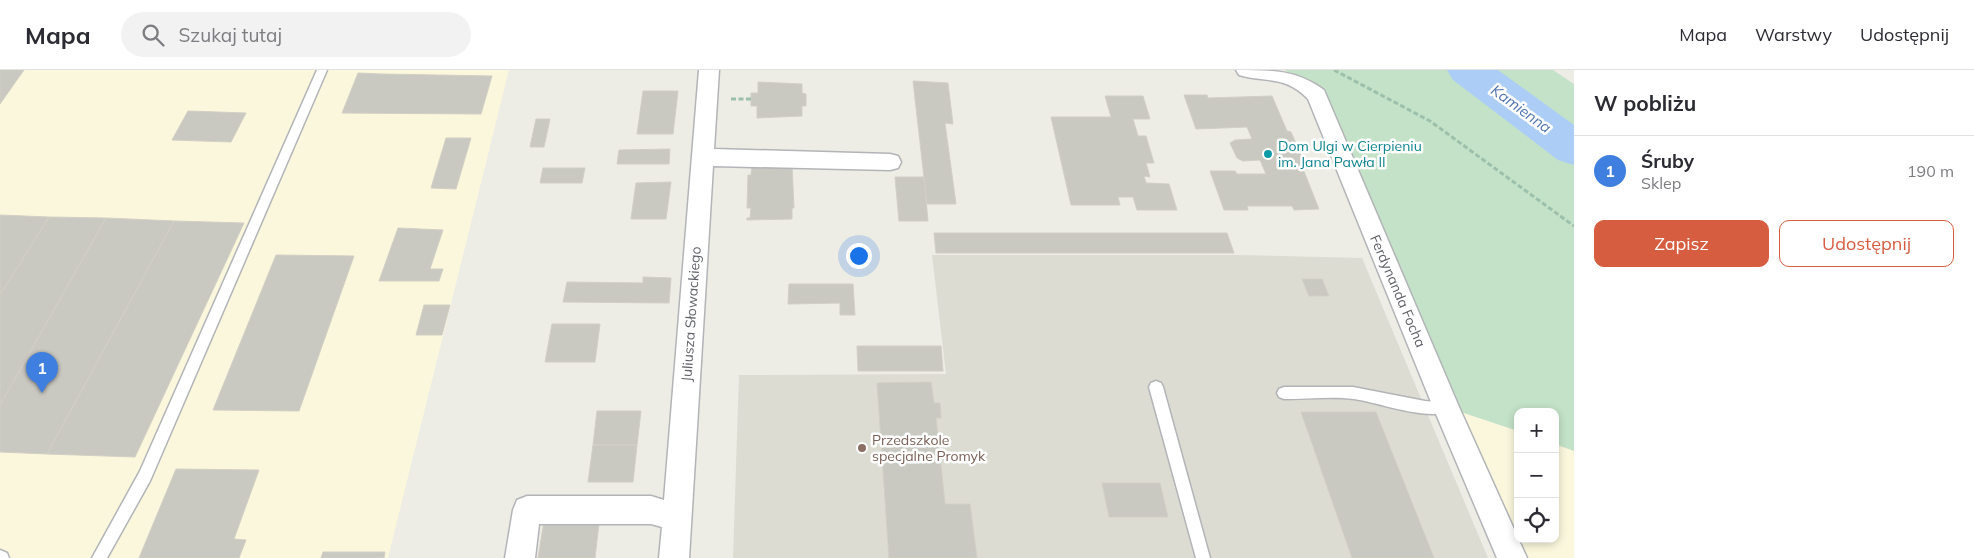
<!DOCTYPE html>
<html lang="pl">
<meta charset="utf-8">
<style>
:root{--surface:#fff;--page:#f2f2f3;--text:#2b2b33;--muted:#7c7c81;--line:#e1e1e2;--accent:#d75d41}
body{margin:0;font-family:Mulish,sans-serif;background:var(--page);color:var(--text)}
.controls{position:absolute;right:15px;bottom:15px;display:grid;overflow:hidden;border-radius:10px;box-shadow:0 2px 8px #0003}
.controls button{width:45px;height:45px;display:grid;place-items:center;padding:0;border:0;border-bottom:1px solid var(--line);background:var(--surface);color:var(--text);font:25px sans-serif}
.you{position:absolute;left:858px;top:185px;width:18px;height:18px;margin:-12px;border:4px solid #fff;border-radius:50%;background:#1a73e8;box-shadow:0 0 0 8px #1a73e833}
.badge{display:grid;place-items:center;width:32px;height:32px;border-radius:50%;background:var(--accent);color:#fff;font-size:16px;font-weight:700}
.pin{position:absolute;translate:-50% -41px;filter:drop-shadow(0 1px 2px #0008)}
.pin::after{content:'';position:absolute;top:26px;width:18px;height:15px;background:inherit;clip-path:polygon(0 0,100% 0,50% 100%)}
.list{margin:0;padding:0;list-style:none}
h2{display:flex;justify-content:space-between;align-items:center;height:65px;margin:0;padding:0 20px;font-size:21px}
h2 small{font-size:16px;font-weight:400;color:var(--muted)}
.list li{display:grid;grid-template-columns:32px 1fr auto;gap:15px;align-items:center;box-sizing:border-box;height:70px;padding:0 20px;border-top:1px solid var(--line)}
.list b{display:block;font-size:19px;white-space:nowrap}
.list p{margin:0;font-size:16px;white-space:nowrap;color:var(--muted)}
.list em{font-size:16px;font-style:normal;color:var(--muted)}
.actions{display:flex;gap:10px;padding:15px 20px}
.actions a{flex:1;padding:11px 0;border:1px solid var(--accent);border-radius:10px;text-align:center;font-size:18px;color:var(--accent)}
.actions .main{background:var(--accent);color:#fff}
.icon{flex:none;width:28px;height:28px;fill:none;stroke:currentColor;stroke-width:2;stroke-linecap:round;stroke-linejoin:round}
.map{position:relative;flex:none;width:1574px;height:488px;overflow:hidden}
header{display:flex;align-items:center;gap:30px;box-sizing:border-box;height:70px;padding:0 25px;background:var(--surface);border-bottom:1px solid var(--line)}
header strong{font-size:24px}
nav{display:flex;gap:28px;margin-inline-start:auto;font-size:18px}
.search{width:350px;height:45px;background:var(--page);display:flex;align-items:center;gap:12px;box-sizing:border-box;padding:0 18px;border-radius:28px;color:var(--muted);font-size:19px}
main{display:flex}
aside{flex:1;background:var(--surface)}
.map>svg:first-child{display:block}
.commercial{fill:#faf7dd}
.education{fill:#dddcd3}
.green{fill:#c4e2c7}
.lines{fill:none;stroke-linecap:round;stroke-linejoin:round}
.river{fill:#accef6;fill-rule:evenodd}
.building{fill:#c9c8c1;stroke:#d2cfc4}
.service-casing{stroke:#b2b4b8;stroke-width:3}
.minor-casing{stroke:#b2b4b8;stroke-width:3}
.path{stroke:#9cc0ab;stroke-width:3;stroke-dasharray:5 2.5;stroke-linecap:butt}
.service{fill:#fff;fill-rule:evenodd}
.minor{fill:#fff;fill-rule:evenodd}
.culture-dot{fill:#0f9aa8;stroke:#fff;stroke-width:2}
.education-dot{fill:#8d6e63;stroke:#fff;stroke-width:2}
.labels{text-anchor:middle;stroke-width:5;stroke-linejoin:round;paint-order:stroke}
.culture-label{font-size:14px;fill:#0d838f;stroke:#fff;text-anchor:start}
.street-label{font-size:14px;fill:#5d5f64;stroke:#fff}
.education-label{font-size:14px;fill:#785e54;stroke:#fff;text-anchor:start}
.water-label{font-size:15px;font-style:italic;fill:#4e73af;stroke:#fff}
</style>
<header>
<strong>Mapa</strong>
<div class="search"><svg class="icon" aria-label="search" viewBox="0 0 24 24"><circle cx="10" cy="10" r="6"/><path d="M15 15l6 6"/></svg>Szukaj tutaj</div>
<nav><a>Mapa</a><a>Warstwy</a><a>Udostępnij</a></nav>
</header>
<main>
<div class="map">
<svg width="1574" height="488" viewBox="0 0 1574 488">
<rect width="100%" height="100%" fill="#edece5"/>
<!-- commercial -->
<path class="commercial" d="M0,0H509L388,488H0Z
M1446,337L1518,361V469H1555V374L1574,381V488H1512Z"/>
<!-- education -->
<path class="education" d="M932,185H1237L1362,188L1488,488H733L739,305L946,304Z"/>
<!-- green -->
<path class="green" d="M1285,0H1553L1574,14V381L1555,374V342H1518V361L1446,337L1324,41Z"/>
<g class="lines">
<!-- river -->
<path class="river" d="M1447,0H1498L1574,55V95L1558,90L1453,10Z"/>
</g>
<!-- building -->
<path class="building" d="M0,0H24L0,34Z
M358,3L381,4L492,6L481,44L342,43Z
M913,11L948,13L953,54L945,53L956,134H927Z
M758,12L802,14V23L806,24V36H802V46L757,48V36H751V23H758Z
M643,21H678L673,64H637Z
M1184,25H1207L1208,28L1272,26L1287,61L1291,62L1307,99H1303L1319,139L1294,140L1292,136H1247L1248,140H1224L1210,101H1235L1237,104H1266L1260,90L1243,91L1237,88L1230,73L1235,70L1252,69L1247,57L1196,59Z
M1105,26H1143L1150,49H1133L1138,66H1146L1154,93H1146L1150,107L1144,106L1146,113L1169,114L1177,140H1137L1133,127H1118L1120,135H1071L1051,47H1111Z
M188,41L246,43L231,72L172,70Z
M536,49H550L544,77H530Z
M446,68H471L456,119L431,118Z
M670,79L669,94H617L619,80Z
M792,94L794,138H792V149L747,150V148H750L751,138H747L748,105H751L752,96Z
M543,98H585L582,113H540Z
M895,107H924L928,151H899Z
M671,112L666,149H631L636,113Z
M0,145L49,147L0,225Z
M49,147L106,148L0,335V225Z
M106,148L174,151L47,384L0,382V335Z
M174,151L244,153L135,387L47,384Z
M398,158L443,160L430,199H443L439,211H379Z
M934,163H1227L1234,183H936Z
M276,185L354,186L299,341L213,340Z
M643,207L671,208L669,233L563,232L567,212L643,213Z
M1302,209H1322L1329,226H1309Z
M789,214H853L855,245H840V233L788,234Z
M424,235H450L442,265H416Z
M552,254H600L595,292H545Z
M857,276H941L943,301H858Z
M931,312L934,333H940L941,348H936L945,434H970L977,488H889L877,313Z
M597,341H641L637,375H593Z
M1301,342H1376L1434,488H1352Z
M593,375H637L633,412H588Z
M176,399L259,400L234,469L246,470L239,488H139Z
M1102,413H1160L1168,447H1109Z
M545,445H600L595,488H538Z
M323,482H385L384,488H321Z"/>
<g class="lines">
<!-- service casing -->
<g class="service-casing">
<path id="service" d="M317,0H327L150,411L107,488H92L140,401Z
M1156,311L1161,313L1163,317L1210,488H1196L1149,317L1151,313Z
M1284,317H1353L1425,331L1451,333L1453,337L1451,341C1426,351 1381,333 1354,329C1332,326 1307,329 1284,329L1279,327L1277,323L1279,319Z
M0,480L7,483L9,488H0Z"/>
</g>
<!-- minor casing -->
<g class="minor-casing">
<path id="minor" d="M699,0H719L714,79L890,84L898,86L901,92L898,98L890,100L713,96L689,488H659L662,457L651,454H539L535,488H505L513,440L517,430L527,426H651L664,430Z
M1236,0C1271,0 1297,0 1324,20L1459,337L1527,488H1497L1433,337L1308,29C1285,5 1267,13 1239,5Z"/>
</g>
<!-- path -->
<path class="path" d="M1334,0L1430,51L1574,156
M731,29H751"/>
<!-- service -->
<use href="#service" class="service"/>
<!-- minor -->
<use href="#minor" class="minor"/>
</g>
<!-- markers -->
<circle class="culture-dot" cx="1268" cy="84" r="5"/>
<circle class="education-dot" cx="862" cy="378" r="5"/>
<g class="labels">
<!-- culture labels -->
<g class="culture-label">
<text x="1278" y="81">Dom Ulgi w Cierpieniu<tspan x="1278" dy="16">im. Jana Pawła II</tspan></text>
</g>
<!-- street labels -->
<g class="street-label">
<text transform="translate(1398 221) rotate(67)" y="5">Ferdynanda Focha</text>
<text transform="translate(691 244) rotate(-86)" y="5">Juliusza Słowackiego</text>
</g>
<!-- education labels -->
<g class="education-label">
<text x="872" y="375">Przedszkole<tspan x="872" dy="16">specjalne Promyk</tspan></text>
</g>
<!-- water labels -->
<g class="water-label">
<text transform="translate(1521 39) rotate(36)" y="5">Kamienna</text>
</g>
</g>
</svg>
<div class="controls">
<button>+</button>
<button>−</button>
<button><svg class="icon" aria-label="locate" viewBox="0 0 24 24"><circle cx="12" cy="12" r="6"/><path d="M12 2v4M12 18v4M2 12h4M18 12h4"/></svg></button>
</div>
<div class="you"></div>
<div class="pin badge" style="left:42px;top:323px;background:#3f7fe0">1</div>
</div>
<aside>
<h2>W pobliżu<small></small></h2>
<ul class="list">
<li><span class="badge" style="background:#3f7fe0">1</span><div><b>Śruby</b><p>Sklep</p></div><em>190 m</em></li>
</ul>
<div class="actions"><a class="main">Zapisz</a><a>Udostępnij</a></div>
</aside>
</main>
